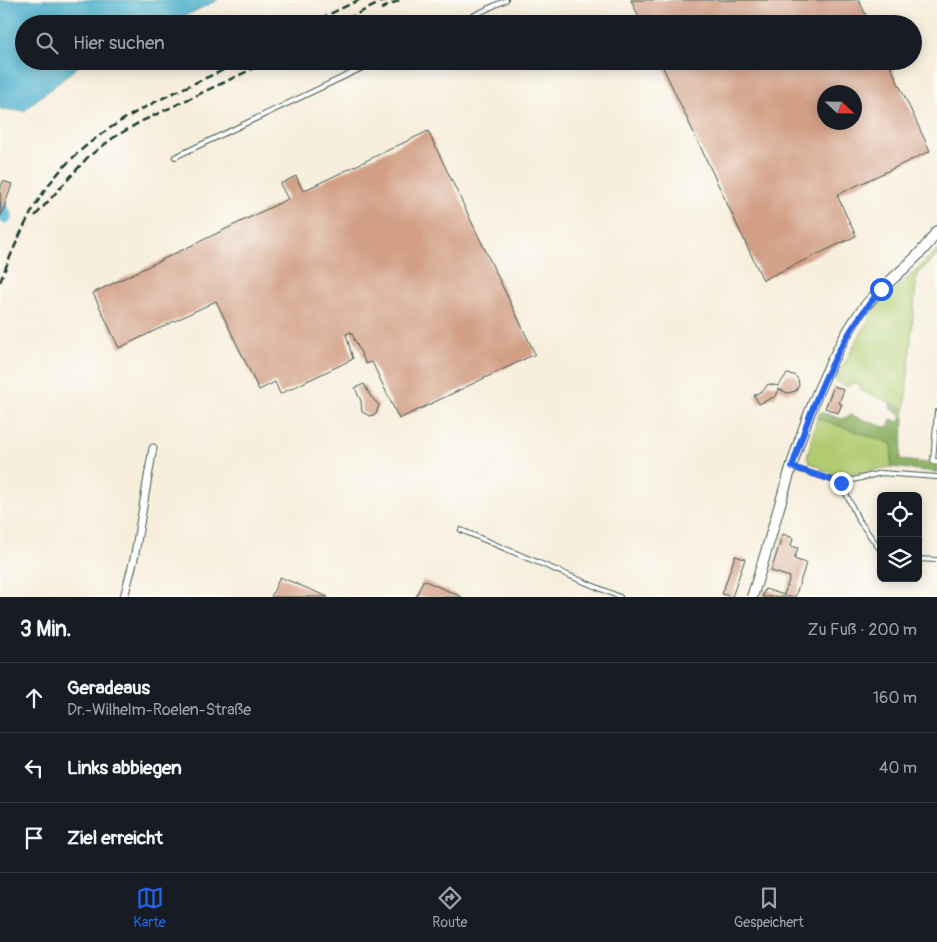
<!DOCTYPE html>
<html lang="de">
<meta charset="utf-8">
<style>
:root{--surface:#171b24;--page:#242831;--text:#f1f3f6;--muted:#9ea1a6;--line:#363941;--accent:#2563eb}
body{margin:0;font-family:Pangolin,sans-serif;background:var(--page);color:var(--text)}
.controls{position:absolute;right:15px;bottom:15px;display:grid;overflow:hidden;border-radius:8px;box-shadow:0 2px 12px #0003}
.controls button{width:45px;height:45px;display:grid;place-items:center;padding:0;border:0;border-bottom:1px solid var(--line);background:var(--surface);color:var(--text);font:25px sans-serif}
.compass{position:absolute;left:817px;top:85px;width:45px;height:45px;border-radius:50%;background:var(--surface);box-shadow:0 2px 12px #0003;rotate:112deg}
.stop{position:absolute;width:15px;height:15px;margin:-11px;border:4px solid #2563eb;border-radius:50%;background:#fff}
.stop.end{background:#2563eb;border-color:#fff;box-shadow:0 1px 5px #0008}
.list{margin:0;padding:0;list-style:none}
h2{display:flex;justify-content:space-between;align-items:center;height:65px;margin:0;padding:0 20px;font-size:21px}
h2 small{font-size:16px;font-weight:400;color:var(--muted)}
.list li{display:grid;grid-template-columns:32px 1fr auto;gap:15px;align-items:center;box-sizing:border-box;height:70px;padding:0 20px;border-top:1px solid var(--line)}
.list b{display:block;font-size:19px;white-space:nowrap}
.list p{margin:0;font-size:16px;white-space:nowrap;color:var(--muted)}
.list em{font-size:16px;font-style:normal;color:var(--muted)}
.icon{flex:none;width:28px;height:28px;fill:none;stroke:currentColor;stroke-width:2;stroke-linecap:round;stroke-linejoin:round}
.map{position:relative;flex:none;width:937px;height:597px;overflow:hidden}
.search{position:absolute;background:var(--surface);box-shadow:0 2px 12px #0003;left:15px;right:15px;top:15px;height:55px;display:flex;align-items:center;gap:12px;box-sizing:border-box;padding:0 18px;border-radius:28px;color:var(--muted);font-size:19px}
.sheet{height:275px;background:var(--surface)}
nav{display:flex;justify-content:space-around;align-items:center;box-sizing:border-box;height:70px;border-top:1px solid var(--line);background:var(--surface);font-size:14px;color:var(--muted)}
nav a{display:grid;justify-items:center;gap:2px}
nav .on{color:var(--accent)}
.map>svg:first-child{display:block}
.green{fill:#b1cb71;stroke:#688452}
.forest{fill:#8caf63;stroke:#56764c}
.water{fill:#4fb2ce;stroke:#377881}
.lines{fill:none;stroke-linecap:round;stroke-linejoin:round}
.river{stroke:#4fb2ce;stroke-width:15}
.building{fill:#d29f85;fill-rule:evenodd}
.service-casing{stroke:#3f584d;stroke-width:6}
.minor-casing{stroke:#3f584d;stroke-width:9}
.secondary-casing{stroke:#3f584d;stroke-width:12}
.service{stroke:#fff;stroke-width:4}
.minor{stroke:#fff;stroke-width:7}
.secondary{stroke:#fff;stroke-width:10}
.rail{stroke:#1f3d34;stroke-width:2.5;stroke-dasharray:8 4;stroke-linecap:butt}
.route{stroke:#2563eb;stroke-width:6}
</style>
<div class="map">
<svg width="937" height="597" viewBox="0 0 937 597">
<rect width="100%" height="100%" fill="#fdfcf7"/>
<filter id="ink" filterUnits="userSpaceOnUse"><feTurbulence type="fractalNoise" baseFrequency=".02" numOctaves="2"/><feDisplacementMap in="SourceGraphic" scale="10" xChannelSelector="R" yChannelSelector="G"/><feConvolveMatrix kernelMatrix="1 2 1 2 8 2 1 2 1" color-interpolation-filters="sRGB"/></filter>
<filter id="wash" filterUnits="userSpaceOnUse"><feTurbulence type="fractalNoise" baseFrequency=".0096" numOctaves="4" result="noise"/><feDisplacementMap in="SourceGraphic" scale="20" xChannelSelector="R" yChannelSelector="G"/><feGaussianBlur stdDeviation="1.12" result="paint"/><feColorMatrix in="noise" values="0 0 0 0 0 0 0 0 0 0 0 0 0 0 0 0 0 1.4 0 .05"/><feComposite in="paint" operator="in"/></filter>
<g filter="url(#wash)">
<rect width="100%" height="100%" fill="#f7eedc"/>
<!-- green -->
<path class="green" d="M937,250V256L917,274L905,409L860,390L861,386L854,382L847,387L835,380L875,308Z
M817,418L892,444L891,467L842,476L820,470L821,467L810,463L807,457Z"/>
<!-- forest -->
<path class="forest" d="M890,403L905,409L900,460L937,464V472L891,467L892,444L817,418L820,412L842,419L851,415L884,427L889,426L891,419L900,422L902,416L890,408Z"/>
<!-- water -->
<path class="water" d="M0,0H218L168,24H24V61H88C73,68 68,76 56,85C43,95 36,99 25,111L0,109Z"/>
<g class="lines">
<!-- river -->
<path class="river" d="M0,208L5,216"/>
</g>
<g id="blocks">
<!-- building -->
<path class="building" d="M631,0H859L870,24H642Z
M660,61H888L930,151L837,195L856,236L763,280ZM824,92H854V122H824Z
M428,131L535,354L399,419L372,362L366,364L351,332L346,334L353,359L280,394L275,382L259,390L216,301L119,348L93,293L288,199L280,184L296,176L303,191Z
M3,181L12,184L1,216L0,191Z
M787,374L794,375L798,379L799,385L796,391L787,393L779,389L776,396L759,404L754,395L764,390L768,384L778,386Z
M364,384L371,397L379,405L376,414L370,416L362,412L361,401L355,388Z
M834,386L844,390L839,403L842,404L838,413L825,408Z
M783,534L793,538L791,546L798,548L794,559L806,563L803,573L795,597H762L765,589L784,595L790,577L771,571Z
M735,556L745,559L732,597L722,594Z
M280,577L328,597H271Z
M423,580L462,597H416Z"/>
</g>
</g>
<g filter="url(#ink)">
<use href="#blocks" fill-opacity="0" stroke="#3f584d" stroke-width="1"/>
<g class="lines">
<!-- service casing -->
<g class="service-casing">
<path id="service" d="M456,24L506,0
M175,157L377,61
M937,412L933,461H937
M792,467L841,483L881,473L937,477
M841,483L858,519L881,551
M461,530L620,597
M918,559L937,560"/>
</g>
<!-- minor casing -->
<g class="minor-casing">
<path id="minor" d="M124,597L134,559L153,448"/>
</g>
<!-- secondary casing -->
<g class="secondary-casing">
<path id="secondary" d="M752,597C783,503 802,401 857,317C879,284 916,265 937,231"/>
</g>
<!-- service -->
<use href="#service" class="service"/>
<!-- minor -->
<use href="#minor" class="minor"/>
<!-- secondary -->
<use href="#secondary" class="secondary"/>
<!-- rail -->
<path class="rail" d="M381,9L400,0
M309,24L359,0
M336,24L386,0
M35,216L88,157L113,138L140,122L269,61
M0,282C12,251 26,218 45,190C93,122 171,95 243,61"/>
</g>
</g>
<g class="lines" filter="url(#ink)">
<!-- route -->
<path class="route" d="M841,483L792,467C813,401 836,342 881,289"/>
</g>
</svg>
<div class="controls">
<button><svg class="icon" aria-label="locate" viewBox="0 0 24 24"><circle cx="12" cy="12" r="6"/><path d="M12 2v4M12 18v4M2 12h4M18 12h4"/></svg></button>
<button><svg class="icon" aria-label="layers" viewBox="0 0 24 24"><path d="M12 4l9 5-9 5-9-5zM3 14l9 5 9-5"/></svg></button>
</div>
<svg class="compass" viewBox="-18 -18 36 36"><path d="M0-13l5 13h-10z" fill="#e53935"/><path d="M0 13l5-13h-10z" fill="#9ea1a6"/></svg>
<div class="stop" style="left:881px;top:289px"></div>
<div class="stop end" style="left:841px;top:483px"></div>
<div class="search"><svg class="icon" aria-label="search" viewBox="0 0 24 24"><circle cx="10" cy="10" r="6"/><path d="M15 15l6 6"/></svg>Hier suchen</div>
</div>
<section class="sheet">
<h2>3 Min.<small>Zu Fuß · 200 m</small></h2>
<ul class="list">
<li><svg class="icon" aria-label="ahead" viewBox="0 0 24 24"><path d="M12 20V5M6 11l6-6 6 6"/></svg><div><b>Geradeaus</b><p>Dr.-Wilhelm-Roelen-Straße</p></div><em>160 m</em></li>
<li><svg class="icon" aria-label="left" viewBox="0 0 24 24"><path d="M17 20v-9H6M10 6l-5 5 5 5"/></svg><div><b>Links abbiegen</b></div><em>40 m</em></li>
<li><svg class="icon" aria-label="arrive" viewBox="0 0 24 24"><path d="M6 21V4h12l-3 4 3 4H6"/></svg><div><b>Ziel erreicht</b></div></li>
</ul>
</section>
<nav>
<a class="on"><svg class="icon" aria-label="map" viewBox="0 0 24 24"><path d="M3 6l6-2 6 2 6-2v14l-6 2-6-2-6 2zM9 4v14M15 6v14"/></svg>Karte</a>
<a><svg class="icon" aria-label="directions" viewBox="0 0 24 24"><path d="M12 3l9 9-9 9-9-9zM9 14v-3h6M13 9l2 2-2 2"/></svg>Route</a>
<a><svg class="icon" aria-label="saved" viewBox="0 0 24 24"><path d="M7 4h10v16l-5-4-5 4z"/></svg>Gespeichert</a>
</nav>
